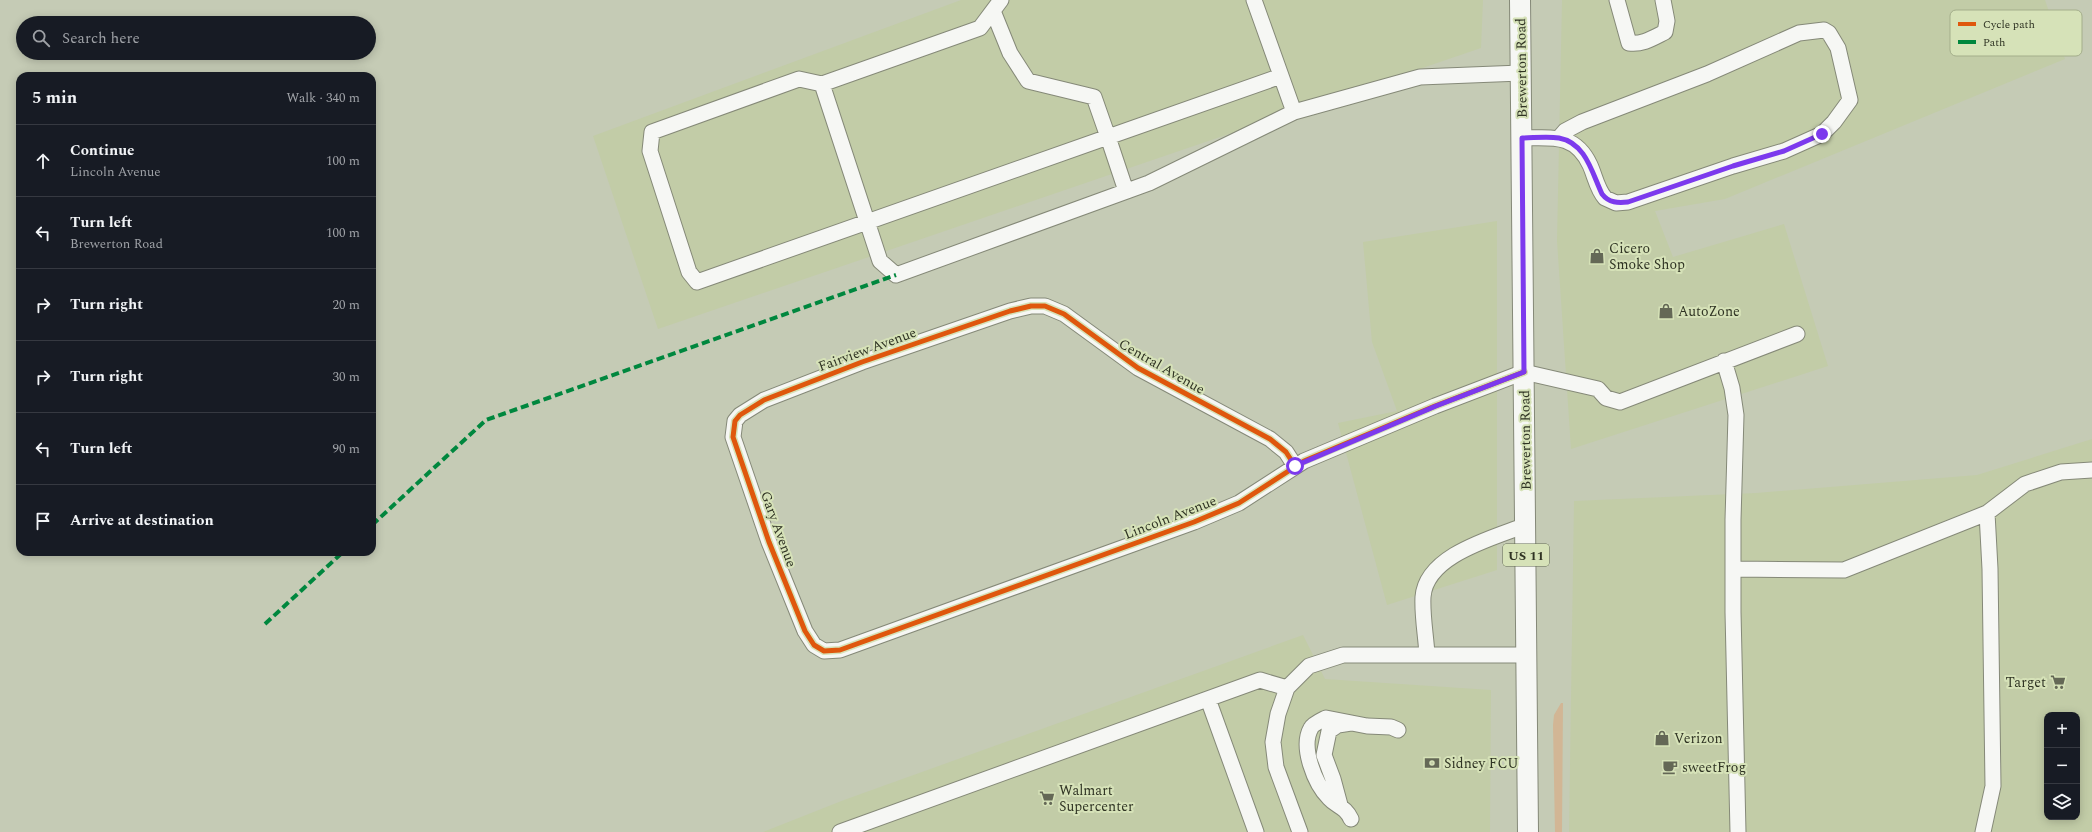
<!DOCTYPE html>
<meta charset="utf-8">
<style>
:root{--surface:#171b24;--page:#20242c;--text:#f1f3f6;--muted:#9ea1a6;--line:#363941}
body{margin:0;font-family:Spectral,serif;background:var(--page);color:var(--text)}
.controls{position:absolute;right:12px;bottom:12px;display:grid;overflow:hidden;border-radius:8px;box-shadow:0 2px 10px #0003}
.controls button{width:36px;height:36px;display:grid;place-items:center;padding:0;border:0;border-bottom:1px solid var(--line);background:var(--surface);color:var(--text);font:20px sans-serif}
.stop{position:absolute;width:12px;height:12px;margin:-9px;border:3px solid #7c3aed;border-radius:50%;background:#fff}
.stop.end{background:#7c3aed;border-color:#fff;box-shadow:0 1px 4px #0008}
.list{margin:0;padding:0;list-style:none}
h2{display:flex;justify-content:space-between;align-items:center;height:52px;margin:0;padding:0 16px;font-size:17px}
h2 small{font-size:13px;font-weight:400;color:var(--muted)}
.list li{display:grid;grid-template-columns:26px 1fr auto;gap:12px;align-items:center;box-sizing:border-box;height:72px;padding:0 16px;border-top:1px solid var(--line)}
.list b{display:block;font-size:15px;white-space:nowrap}
.list p{margin:0;font-size:13px;white-space:nowrap;color:var(--muted)}
.list em{font-size:13px;font-style:normal;color:var(--muted)}
.icon{flex:none;width:22px;height:22px;fill:none;stroke:currentColor;stroke-width:2;stroke-linecap:round;stroke-linejoin:round}
.map{position:relative;flex:none;width:2092px;height:832px;overflow:hidden}
.search{position:absolute;background:var(--surface);box-shadow:0 2px 10px #0003;left:16px;top:16px;width:360px;height:44px;display:flex;align-items:center;gap:10px;box-sizing:border-box;padding:0 14px;border-radius:22px;color:var(--muted);font-size:15px}
.panel{position:absolute;background:var(--surface);box-shadow:0 2px 10px #0003;left:16px;top:72px;width:360px;height:484px;border-radius:12px}
.map>svg:first-child{display:block}
.built{fill:#c2cca7;fill-rule:evenodd}
.green{fill:#d2b695}
.lines{fill:none;stroke-linecap:round;stroke-linejoin:round}
.minor-casing{stroke:#858978;stroke-width:17}
.major-casing{stroke:#858978;stroke-width:22}
.minor{stroke:#f6f7f4;stroke-width:15}
.major{stroke:#f6f7f4;stroke-width:20}
.quiet{stroke:#00873e;stroke-width:4;stroke-dasharray:8 4;stroke-linecap:butt}
.cycleway-casing{stroke:#d6e2b8;stroke-width:8}
.cycleway{stroke:#df570d;stroke-width:5}
.route{stroke:#7c3aed;stroke-width:5}
.labels{text-anchor:middle;stroke-width:4;stroke-linejoin:round;paint-order:stroke}
.shield{fill:#d6e2b8;stroke:#616850;stroke-width:1}
.shield-label{font-size:13px;font-weight:bold;fill:#2f3323}
.street-label{font-size:14px;fill:#2f3323;stroke:#d6e2b8}
.poi-label{font-size:14px;fill:#2f3323;stroke:#d6e2b8;text-anchor:start}
.key{fill:#d6e2b8;stroke:#a4ae8b;stroke-width:1}
.key-label{font-size:11px;fill:#2f3323}
</style>
<div class="map">
<svg width="2092" height="832" viewBox="0 0 2092 832">
<rect width="100%" height="100%" fill="#c5cbb5"/>
<!-- built -->
<path class="built" d="M961,0H1483L1481,48L658,329L593,136Z
M1562,0H2045L2065,59L1725,199L1655,211L1673,257L1784,224L1828,366L1571,449L1557,241Z
M1497,221V570L1387,605L1338,423L1397,411L1372,342L1363,242Z
M2092,439V832H1569L1574,501L1756,493L1977,475ZM2047,715H2077V817H2047Z
M1303,635L1325,679L1491,690L1490,832H763L844,800Z"/>
<!-- green -->
<path class="green" d="M1561,703H1563L1562,832H1555L1553,725L1554,715Z"/>
<g class="lines">
<!-- minor casing -->
<g class="minor-casing">
<path id="minor" d="M1001,0L980,28L822,84L880,261L896,275L1149,183L1294,112
M1254,0L1294,112L1420,77L1521,73
M1617,0L1629,43C1642,45 1653,38 1665,32L1667,21L1663,0
M993,11L1010,53L1028,81L1094,97L1108,137L1281,76
M822,84L799,79L652,132L650,151L689,272L697,282L1108,137L1126,191
M1522,138C1552,138 1575,133 1590,165C1595,176 1597,189 1605,198L1616,203L1628,202L1733,166L1784,151L1822,134L1834,122L1850,100L1838,48L1829,33L1824,30L1799,33L1707,74L1582,122L1565,131L1559,138
M1724,361L1732,388L1736,415L1733,520V612L1738,832
M1295,466L1286,452L1270,439L1138,368L1064,314L1045,306H1031L1010,311L862,362L764,400L740,415L735,421L733,437L769,542L805,631L814,645L824,651L840,650L1194,522L1239,503L1304,461L1435,406L1524,372L1598,389L1606,398L1620,402L1797,334
M1734,569L1844,570L1987,513L2025,484L2061,472L2092,470
M1427,655C1426,636 1422,616 1423,597C1426,555 1493,538 1526,525
M1208,699L1256,832
M1340,805L1333,779L1324,755L1329,731L1338,725L1351,723
M1351,819C1345,806 1337,807 1329,798C1315,784 1300,747 1311,728C1313,724 1322,720 1326,718L1367,726L1391,727L1398,730
M840,832L1260,680L1287,688
M1300,832L1276,767L1273,742L1278,714L1287,688L1309,666L1343,655H1527
M1983,832L1993,786L1990,569L1987,513"/>
</g>
<!-- major casing -->
<g class="major-casing">
<path id="major" d="M1520,0L1528,832"/>
</g>
<!-- minor -->
<use href="#minor" class="minor"/>
<!-- major -->
<use href="#major" class="major"/>
<!-- quiet -->
<path class="quiet" d="M372,525L486,420L896,275
M265,624L343,552"/>
<!-- cycleway casing -->
<g class="cycleway-casing">
<path id="cycleway" d="M1295,466L1286,452L1270,439L1138,368L1064,314L1045,306H1031L1010,311L862,362L764,400L740,415L735,421L733,437L769,542L805,631L814,645L824,651L840,650L1194,522L1239,503L1304,461L1435,406L1524,372"/>
</g>
<!-- cycleway -->
<use href="#cycleway" class="cycleway"/>
</g>
<g class="lines">
<!-- route -->
<path class="route" d="M1295,466L1436,406L1524,372L1522,138C1533,138 1547,136 1559,138C1586,143 1592,173 1602,194C1609,203 1618,203 1628,202L1733,166L1784,151L1822,134"/>
</g>
<!-- icons -->
<defs>
<g id="shop-bare" transform="scale(1.2)"><path d="M-5-2.5h2.3a2.7 3.5 0 0 1 5.4 0H5L5.5 6h-11ZM-1.5-2.5h3a1.5 2.3 0 0 0-3 0Z" fill="#646856" stroke="#d6e2b8" stroke-width="2.5" paint-order="stroke"/></g>
<g id="supermarket-bare" transform="scale(1.2)"><path d="M-6-5.5h2.5l.6 2H6L4.5 2H-2.5L-4.4-4H-6ZM-1.5 3.2a1.3 1.3 0 1 0 .1 0ZM3 3.2a1.3 1.3 0 1 0 .1 0Z" fill="#646856" stroke="#d6e2b8" stroke-width="2.5" paint-order="stroke"/></g>
<g id="bank-bare" transform="scale(1.2)"><path d="M-6-4H6V4H-6ZM0-2.3a2.3 2.3 0 1 0 0 4.6a2.3 2.3 0 1 0 0-4.6Z" fill="#646856" stroke="#d6e2b8" stroke-width="2.5" paint-order="stroke"/></g>
<g id="cafe-bare" transform="scale(1.2)"><path d="M-5.5-4.5H6V0H3Q3 3.5 0 3.5H-2.5Q-5.5 3.5-5.5 0ZM3-3.2v2h1.7v-2ZM-6 4.5H4V6H-6Z" fill="#646856" stroke="#d6e2b8" stroke-width="2.5" paint-order="stroke"/></g>
</defs>
<g fill-rule="evenodd">
<use href="#shop-bare" x="1597" y="256"/>
<use href="#shop-bare" x="1666" y="311"/>
<use href="#supermarket-bare" x="2058" y="682"/>
<use href="#shop-bare" x="1662" y="738"/>
<use href="#bank-bare" x="1432" y="763"/>
<use href="#cafe-bare" x="1670" y="767"/>
<use href="#supermarket-bare" x="1047" y="798"/>
</g>
<g class="labels">
<!-- shield labels -->
<rect class="shield" x="1503" y="544" width="46" height="22" rx="3"/>
<g class="shield-label">
<text x="1526" y="560">US 11</text>
</g>
<!-- street labels -->
<g class="street-label">
<text transform="translate(1521 68) rotate(-91)" y="5">Brewerton Road</text>
<text transform="translate(867 349) rotate(-20)" y="5">Fairview Avenue</text>
<text transform="translate(1162 366) rotate(30)" y="5">Central Avenue</text>
<text transform="translate(1525 440) rotate(-91)" y="5">Brewerton Road</text>
<text transform="translate(1170 517) rotate(-21)" y="5">Lincoln Avenue</text>
<text transform="translate(779 529) rotate(70)" y="5">Gary Avenue</text>
</g>
<!-- poi labels -->
<g class="poi-label">
<text x="1609" y="253">Cicero<tspan x="1609" dy="16">Smoke Shop</tspan></text>
<text x="1678" y="316">AutoZone</text>
<text x="2046" y="687" text-anchor="end">Target</text>
<text x="1674" y="743">Verizon</text>
<text x="1444" y="768">Sidney FCU</text>
<text x="1682" y="772">sweetFrog</text>
<text x="1059" y="795">Walmart<tspan x="1059" dy="16">Supercenter</tspan></text>
</g>
</g>
<!-- legend -->
<rect x="1950" y="10" width="132" height="46" rx="6" class="key"/>
<rect x="1958" y="22" width="18" height="4" fill="#df570d"/>
<rect x="1958" y="40" width="18" height="4" fill="#00873e"/>
<g class="key-label">
<text x="1983" y="28">Cycle path</text>
<text x="1983" y="46">Path</text>
</g>
</svg>
<div class="controls">
<button>+</button>
<button>−</button>
<button><svg class="icon" aria-label="layers" viewBox="0 0 24 24"><path d="M12 4l9 5-9 5-9-5zM3 14l9 5 9-5"/></svg></button>
</div>
<div class="stop" style="left:1295px;top:466px"></div>
<div class="stop end" style="left:1822px;top:134px"></div>
<div class="search"><svg class="icon" aria-label="search" viewBox="0 0 24 24"><circle cx="10" cy="10" r="6"/><path d="M15 15l6 6"/></svg>Search here</div>
<section class="panel">
<h2>5 min<small>Walk · 340 m</small></h2>
<ul class="list">
<li><svg class="icon" aria-label="ahead" viewBox="0 0 24 24"><path d="M12 20V5M6 11l6-6 6 6"/></svg><div><b>Continue</b><p>Lincoln Avenue</p></div><em>100 m</em></li>
<li><svg class="icon" aria-label="left" viewBox="0 0 24 24"><path d="M17 20v-9H6M10 6l-5 5 5 5"/></svg><div><b>Turn left</b><p>Brewerton Road</p></div><em>100 m</em></li>
<li><svg class="icon" aria-label="right" viewBox="0 0 24 24"><path d="M7 20v-9h11M14 6l5 5-5 5"/></svg><div><b>Turn right</b></div><em>20 m</em></li>
<li><svg class="icon" aria-label="right" viewBox="0 0 24 24"><path d="M7 20v-9h11M14 6l5 5-5 5"/></svg><div><b>Turn right</b></div><em>30 m</em></li>
<li><svg class="icon" aria-label="left" viewBox="0 0 24 24"><path d="M17 20v-9H6M10 6l-5 5 5 5"/></svg><div><b>Turn left</b></div><em>90 m</em></li>
<li><svg class="icon" aria-label="arrive" viewBox="0 0 24 24"><path d="M6 21V4h12l-3 4 3 4H6"/></svg><div><b>Arrive at destination</b></div></li>
</ul>
</section>
</div>
